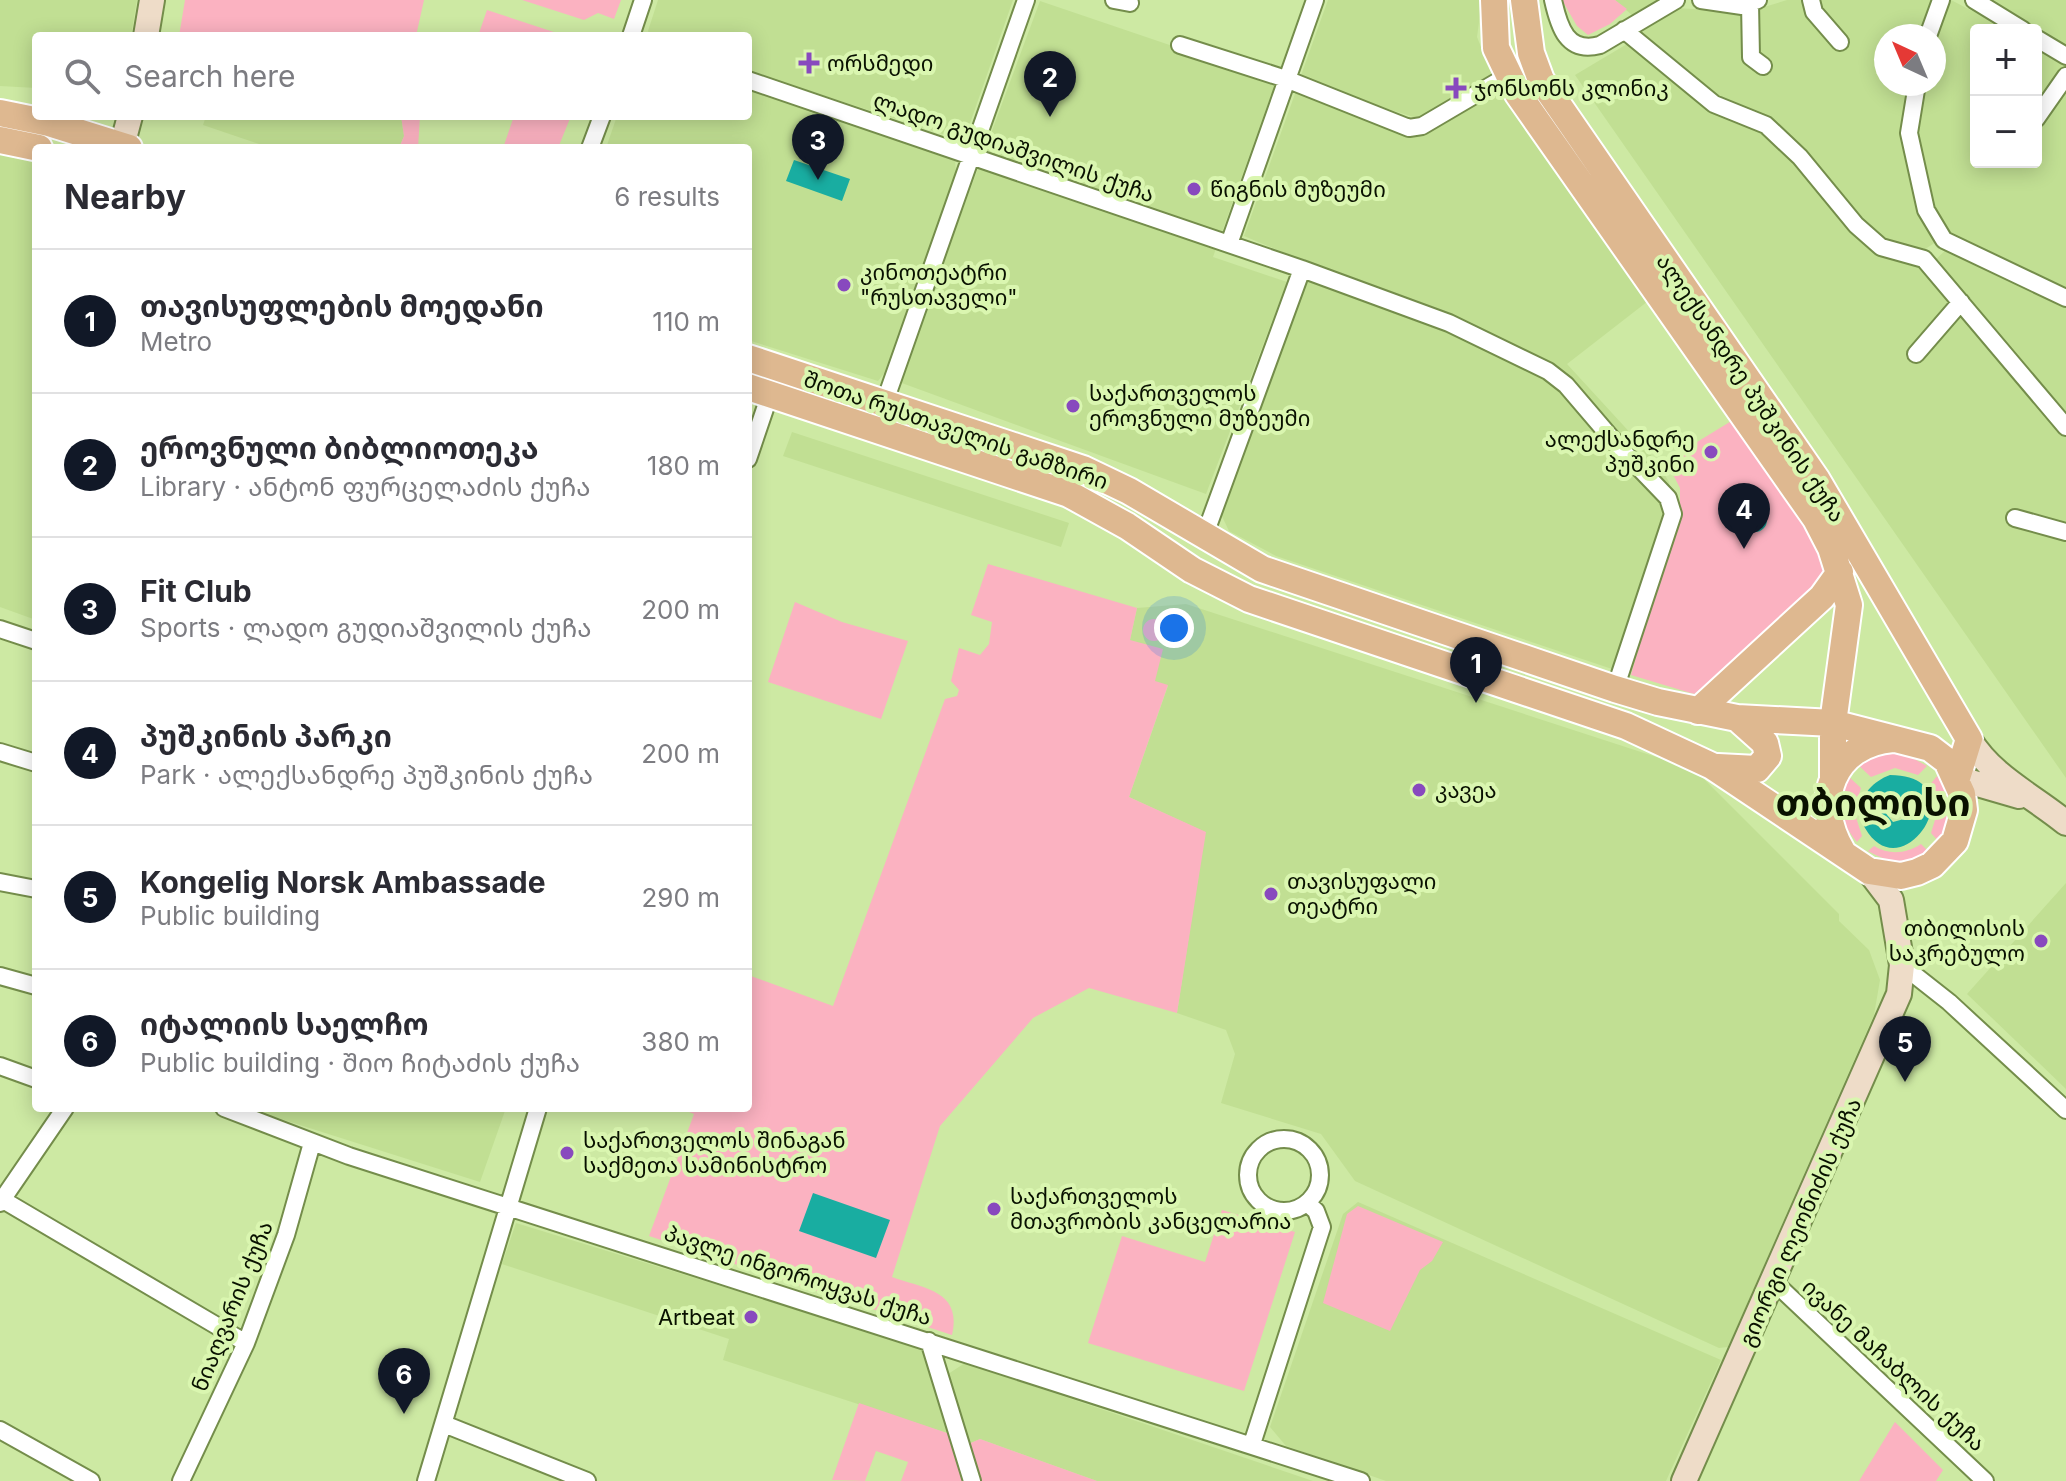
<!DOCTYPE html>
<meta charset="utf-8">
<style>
:root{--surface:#fff;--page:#f7f7f7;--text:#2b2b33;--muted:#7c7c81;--line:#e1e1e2;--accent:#111827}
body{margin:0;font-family:Inter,"Noto Sans Georgian",sans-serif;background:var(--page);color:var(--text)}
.controls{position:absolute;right:24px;top:24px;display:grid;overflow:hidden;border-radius:8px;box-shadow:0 4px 20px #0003}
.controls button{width:72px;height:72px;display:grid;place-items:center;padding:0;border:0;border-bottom:2px solid var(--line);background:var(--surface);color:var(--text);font:40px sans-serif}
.compass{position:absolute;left:1874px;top:24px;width:72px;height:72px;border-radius:50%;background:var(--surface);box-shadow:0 4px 20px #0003;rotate:316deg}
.you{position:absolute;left:1174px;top:628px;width:28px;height:28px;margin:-20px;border:6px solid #fff;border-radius:50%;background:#1a73e8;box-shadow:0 0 0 12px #1a73e833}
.badge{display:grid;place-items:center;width:52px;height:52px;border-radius:50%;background:var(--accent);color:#fff;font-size:26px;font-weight:700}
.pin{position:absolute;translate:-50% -66px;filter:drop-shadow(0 2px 4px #0008)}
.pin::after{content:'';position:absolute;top:42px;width:28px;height:24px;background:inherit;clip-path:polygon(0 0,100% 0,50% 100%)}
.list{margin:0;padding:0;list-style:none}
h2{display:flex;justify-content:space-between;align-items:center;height:104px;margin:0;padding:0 32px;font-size:34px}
h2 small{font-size:26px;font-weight:400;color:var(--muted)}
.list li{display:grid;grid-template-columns:52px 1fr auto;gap:24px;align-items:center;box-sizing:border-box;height:144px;padding:0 32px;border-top:2px solid var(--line)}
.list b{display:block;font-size:30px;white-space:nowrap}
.list p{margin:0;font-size:26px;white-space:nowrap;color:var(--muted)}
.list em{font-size:26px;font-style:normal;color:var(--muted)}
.icon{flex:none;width:44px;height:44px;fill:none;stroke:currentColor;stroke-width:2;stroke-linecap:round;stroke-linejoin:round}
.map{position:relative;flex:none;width:2066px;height:1481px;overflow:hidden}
.search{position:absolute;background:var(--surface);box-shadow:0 4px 20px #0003;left:32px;top:32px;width:720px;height:88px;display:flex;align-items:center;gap:20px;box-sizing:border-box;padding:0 28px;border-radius:8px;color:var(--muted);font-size:30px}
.panel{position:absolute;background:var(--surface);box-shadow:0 4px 20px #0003;left:32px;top:144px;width:720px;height:968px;border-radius:8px}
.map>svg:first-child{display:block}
.built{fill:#c1df93}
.green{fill:#fbb2c1}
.water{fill:#19ada1;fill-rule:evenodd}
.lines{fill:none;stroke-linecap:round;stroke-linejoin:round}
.street-casing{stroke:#748d4b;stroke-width:20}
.secondary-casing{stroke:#748d4b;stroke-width:28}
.primary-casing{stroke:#fff;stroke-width:30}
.street{stroke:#fff;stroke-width:16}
.secondary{stroke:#eedcc8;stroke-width:24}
.primary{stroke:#deb890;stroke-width:26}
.poi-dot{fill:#8849be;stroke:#daf6b0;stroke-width:3}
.labels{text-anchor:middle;stroke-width:8;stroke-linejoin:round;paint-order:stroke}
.poi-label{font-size:22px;fill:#091100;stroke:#daf6b0;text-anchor:start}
.street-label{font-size:22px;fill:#091100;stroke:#daf6b0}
.town-label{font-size:38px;font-weight:bold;fill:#091100;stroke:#daf6b0}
</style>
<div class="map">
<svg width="2066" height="1481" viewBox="0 0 2066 1481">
<rect width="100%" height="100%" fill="#cde9a3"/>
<!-- built -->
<path class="built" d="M0,0H137L131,36H36V88L0,86Z
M658,0H1013L967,132L955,138L748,71V36H651L648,31Z
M1328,0H1482L1477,37L1492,74L1420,119L1299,81Z
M1615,0H1666L1634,17Z
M1787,0H1938L1927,36H1886V84H1913L1904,128L1936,242L1916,255L1872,237L1848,203L1796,143L1714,101L1635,35L1675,8L1748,12Z
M1951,0L2009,30H1976V162H2036V45L2066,63V296L1947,237L1929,209L1913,134L1922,84H1934V36Z
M1982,0H2066V50L2036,30Z
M1040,1L1276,81L1213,257L1287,282L1206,494L899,382Z
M1627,44L1708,106L1752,125L1788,150L1843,216L1928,267L2066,431V778L1575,75Z
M1501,80L1652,298L1567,364L1657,462L1669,482L1671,496L1621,672L1276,556L1229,531L1219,510L1309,263L1244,236L1296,91L1419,135Z
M748,89L955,160L956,172L886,371L878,381L748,340V148H606L617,116H748Z
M206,116H401L404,136L399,148H271L203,125Z
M0,153L36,162V620L0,607Z
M1950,246L1987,260L2066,306V421L1933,262Z
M792,432L1069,523L1061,547L783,456Z
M1186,604L1684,766L1700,775L1839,914V921L1869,950L1880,980L1874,1015L1728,1347L1719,1348L1355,1181L1321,1134L1221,1103L1235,1054L1226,1030L1177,1013L1205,832L1129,797L1168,686L1155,682L1130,640L1137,608Z
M2066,883V1089L1967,994Z
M246,1108H506L480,1182Z
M1358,1202L1721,1360L1666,1481H1386L1286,1446L1270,1427L1343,1214Z
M516,1223L923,1348L950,1434L723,1360L729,1339L502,1264Z
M965,1363L1313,1481H1097L980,1439L966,1445L945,1376Z"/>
<!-- green -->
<path class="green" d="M185,0H424L416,36H179Z
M522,0H621L614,19L598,13L584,20Z
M1562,0H1615L1627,9L1610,24L1588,35L1577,26Z
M487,10L566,36H478Z
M401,116H420L418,148H399L404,136Z
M514,116H571L558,148H503Z
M1733,420L1805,519L1824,560L1822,579L1720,677L1694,694L1631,675L1680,500V488L1666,461Z
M988,564L1137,608L1130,640L1163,649L1155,681L1168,685L1129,797L1206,832L1177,1013L1089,988L1033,1018L940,1126L892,1277C926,1289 962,1291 952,1335L649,1236L694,1114L679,1108H748V975L833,1006L945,699L957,696L959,690L951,681L959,648L980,655L989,644L992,622L971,615Z
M795,602L842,622L908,641L881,719L768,682Z
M1143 630a11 11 0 1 1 22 0a11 11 0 1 1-22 0Z
M1886,752L1909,756L1927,766L1918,775L1895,768L1871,777L1857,764Z
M1848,776L1861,788L1854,811L1862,836L1857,842C1838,820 1840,802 1848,776Z
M1937,776C1952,799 1952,817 1939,842L1931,833L1938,810L1929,786Z
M1921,844L1929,852C1908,864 1890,864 1868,851L1874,846C1889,855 1906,854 1921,844Z
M1358,1206L1443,1242L1432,1261L1420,1270L1390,1331L1323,1303L1347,1214Z
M1222,1210L1295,1232L1244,1391L1088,1343L1122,1236L1205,1262Z
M859,1403L950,1434L966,1481H901L908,1462L876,1451L865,1481L832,1480Z
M1895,1422L1943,1470L1936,1481H1859Z
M980,1439L1097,1481H978L966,1445Z"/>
<!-- water -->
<path class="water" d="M794,160L850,179L842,201L786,181Z
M1743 520a12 12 0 1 1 24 0a12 12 0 1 1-24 0Z
M1890,775C1979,775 1903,894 1865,828C1852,805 1868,783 1890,775ZM1890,799L1905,801L1908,812L1904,819L1893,822L1883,810Z
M813,1193L890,1220L876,1258L799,1231Z"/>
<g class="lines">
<!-- street casing -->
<g class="street-casing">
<path id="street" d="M1114,0L1130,3
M1553,0C1559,27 1567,54 1600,45L1676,0
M1701,0L1742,6L1758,0
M1811,0L1814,12L1840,42
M1974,0L2023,30
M1750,3L1751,57L1763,66
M1624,30L1714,104L1766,125L1800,157L1856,225L1881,247L1924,259L2066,427
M631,36L643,0
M1928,36L1941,0
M2036,38L2066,56
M1180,45L1286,79L1409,128L1422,126L1507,76
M748,80L1302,269L1449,323L1548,371L1566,385L1619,447L1668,498L1673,514L1615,689
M1917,84L1909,133L1926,210L1944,240
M2036,119L2066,76
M590,148L602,116
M1944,240L2066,298
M1229,244L1315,0
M1916,354L1961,302
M884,404L1026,0
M748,459L770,394
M2015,518L2066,532
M1204,537L1302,269
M0,629L36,641
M0,752L36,763
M0,882L36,889
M1902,965L1949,1002L2066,1110
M0,976L36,986
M0,1066L36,1079
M224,1108L349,1156L1361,1481
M1248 1175a36 36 0 1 1 72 0a36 36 0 1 1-72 0Z
M3,1200L246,1343
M0,1203L65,1108
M1773,1281L1985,1481
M929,1341L972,1481
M444,1424L587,1481
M0,1430L91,1481
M1252,1444L1322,1227L1316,1211L1307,1203
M181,1481L246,1343L286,1235L312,1143
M426,1481L538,1108"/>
</g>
<!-- secondary casing -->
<g class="secondary-casing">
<path id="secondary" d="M146,36L152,0
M122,146L130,116
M1969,739C1993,778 2032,795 2066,823
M1957,778L2019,796
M1684,1481L1899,994L1902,965L1891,900L1869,871"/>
</g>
<!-- primary casing -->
<g class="primary-casing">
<path id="primary" d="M1494,0L1496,48L1518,94L1816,519L1831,548L1849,605L1833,723V779
M1524,0L1531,53L1541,80L1817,480L1969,739L1957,778
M0,113L49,123L129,148
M0,140L39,148
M748,358L1083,469L1129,491L1262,569L1615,689L1658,702L1737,718L1833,723L1930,748L1947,761L1962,794L1964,810L1955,841L1932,865L1917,872L1901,876L1869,871L1712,766L1626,726L1249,599L1192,570L1127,526L1069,494L748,387
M1698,711L1822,597L1840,572
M1718,767L1757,769L1768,756L1765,743L1737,718
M1842,851C1812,802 1832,744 1893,739"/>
</g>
<!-- street -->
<use href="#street" class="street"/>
<!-- secondary -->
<use href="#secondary" class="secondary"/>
<!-- primary -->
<use href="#primary" class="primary"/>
</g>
<!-- markers -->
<g class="poi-dot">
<path d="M805 51h8v8h8v8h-8v8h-8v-8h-8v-8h8z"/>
<path d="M1452 76h8v8h8v8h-8v8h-8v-8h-8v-8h8z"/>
<circle cx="1194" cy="189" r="8"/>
<circle cx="844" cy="285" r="8"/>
<circle cx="1073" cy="406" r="8"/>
<circle cx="1711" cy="452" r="8"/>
<circle cx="1419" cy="790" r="8"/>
<circle cx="1271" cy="894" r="8"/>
<circle cx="2041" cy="941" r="8"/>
<circle cx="567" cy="1153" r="8"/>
<circle cx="994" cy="1209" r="8"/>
<circle cx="751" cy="1317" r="8"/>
</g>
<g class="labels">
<!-- poi labels -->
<g class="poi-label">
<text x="827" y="71">ორსმედი</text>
<text x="1474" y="96">ჯონსონს კლინიკ</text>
<text x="1210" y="197">წიგნის მუზეუმი</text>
<text x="860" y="280">კინოთეატრი<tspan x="860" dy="25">"რუსთაველი"</tspan></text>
<text x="1089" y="401">საქართველოს<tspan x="1089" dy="25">ეროვნული მუზეუმი</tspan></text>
<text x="1695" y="447" text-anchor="end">ალექსანდრე<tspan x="1695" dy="25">პუშკინი</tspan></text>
<text x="1435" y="798">კავეა</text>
<text x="1287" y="889">თავისუფალი<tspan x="1287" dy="25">თეატრი</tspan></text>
<text x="2025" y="936" text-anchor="end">თბილისის<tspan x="2025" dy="25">საკრებულო</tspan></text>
<text x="583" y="1148">საქართველოს შინაგან<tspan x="583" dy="25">საქმეთა სამინისტრო</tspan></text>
<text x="1010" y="1204">საქართველოს<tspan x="1010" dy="25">მთავრობის კანცელარია</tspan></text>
<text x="735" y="1325" text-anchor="end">Artbeat</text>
</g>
<!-- street labels -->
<g class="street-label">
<text transform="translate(1014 147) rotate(19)" y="8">ლადო გუდიაშვილის ქუჩა</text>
<text transform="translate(1751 388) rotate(56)" y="8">ალექსანდრე პუშკინის ქუჩა</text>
<text transform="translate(956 430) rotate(19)" y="8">შოთა რუსთაველის გამზირი</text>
<text transform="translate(1800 1222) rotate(-66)" y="8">გიორგი ლეონიძის ქუჩა</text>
<text transform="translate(798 1275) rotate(18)" y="8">პავლე ინგოროყვას ქუჩა</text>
<text transform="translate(232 1306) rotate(-68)" y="8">ნიაღვარის ქუჩა</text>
<text transform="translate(1894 1365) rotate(43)" y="8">ივანე მაჩაბლის ქუჩა</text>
</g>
<!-- town labels -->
<g class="town-label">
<text x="1873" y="816">თბილისი</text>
</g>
</g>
</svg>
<div class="controls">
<button>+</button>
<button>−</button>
</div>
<svg class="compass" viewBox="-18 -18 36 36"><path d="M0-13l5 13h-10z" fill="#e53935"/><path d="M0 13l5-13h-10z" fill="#7c7c81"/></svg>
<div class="you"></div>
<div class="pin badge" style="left:1476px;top:703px">1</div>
<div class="pin badge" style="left:1050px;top:117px">2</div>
<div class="pin badge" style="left:818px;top:180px">3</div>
<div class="pin badge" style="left:1744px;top:549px">4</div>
<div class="pin badge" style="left:1905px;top:1082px">5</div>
<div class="pin badge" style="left:404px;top:1414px">6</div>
<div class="search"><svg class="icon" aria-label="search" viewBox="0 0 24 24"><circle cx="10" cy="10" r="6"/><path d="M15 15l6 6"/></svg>Search here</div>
<section class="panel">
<h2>Nearby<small>6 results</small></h2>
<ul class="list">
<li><span class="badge">1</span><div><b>თავისუფლების მოედანი</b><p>Metro</p></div><em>110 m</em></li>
<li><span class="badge">2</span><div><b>ეროვნული ბიბლიოთეკა</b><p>Library · ანტონ ფურცელაძის ქუჩა</p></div><em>180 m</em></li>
<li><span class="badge">3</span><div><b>Fit Club</b><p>Sports · ლადო გუდიაშვილის ქუჩა</p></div><em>200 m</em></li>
<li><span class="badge">4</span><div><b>პუშკინის პარკი</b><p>Park · ალექსანდრე პუშკინის ქუჩა</p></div><em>200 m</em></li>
<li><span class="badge">5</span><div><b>Kongelig Norsk Ambassade</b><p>Public building</p></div><em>290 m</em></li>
<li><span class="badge">6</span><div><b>იტალიის საელჩო</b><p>Public building · შიო ჩიტაძის ქუჩა</p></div><em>380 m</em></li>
</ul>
</section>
</div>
